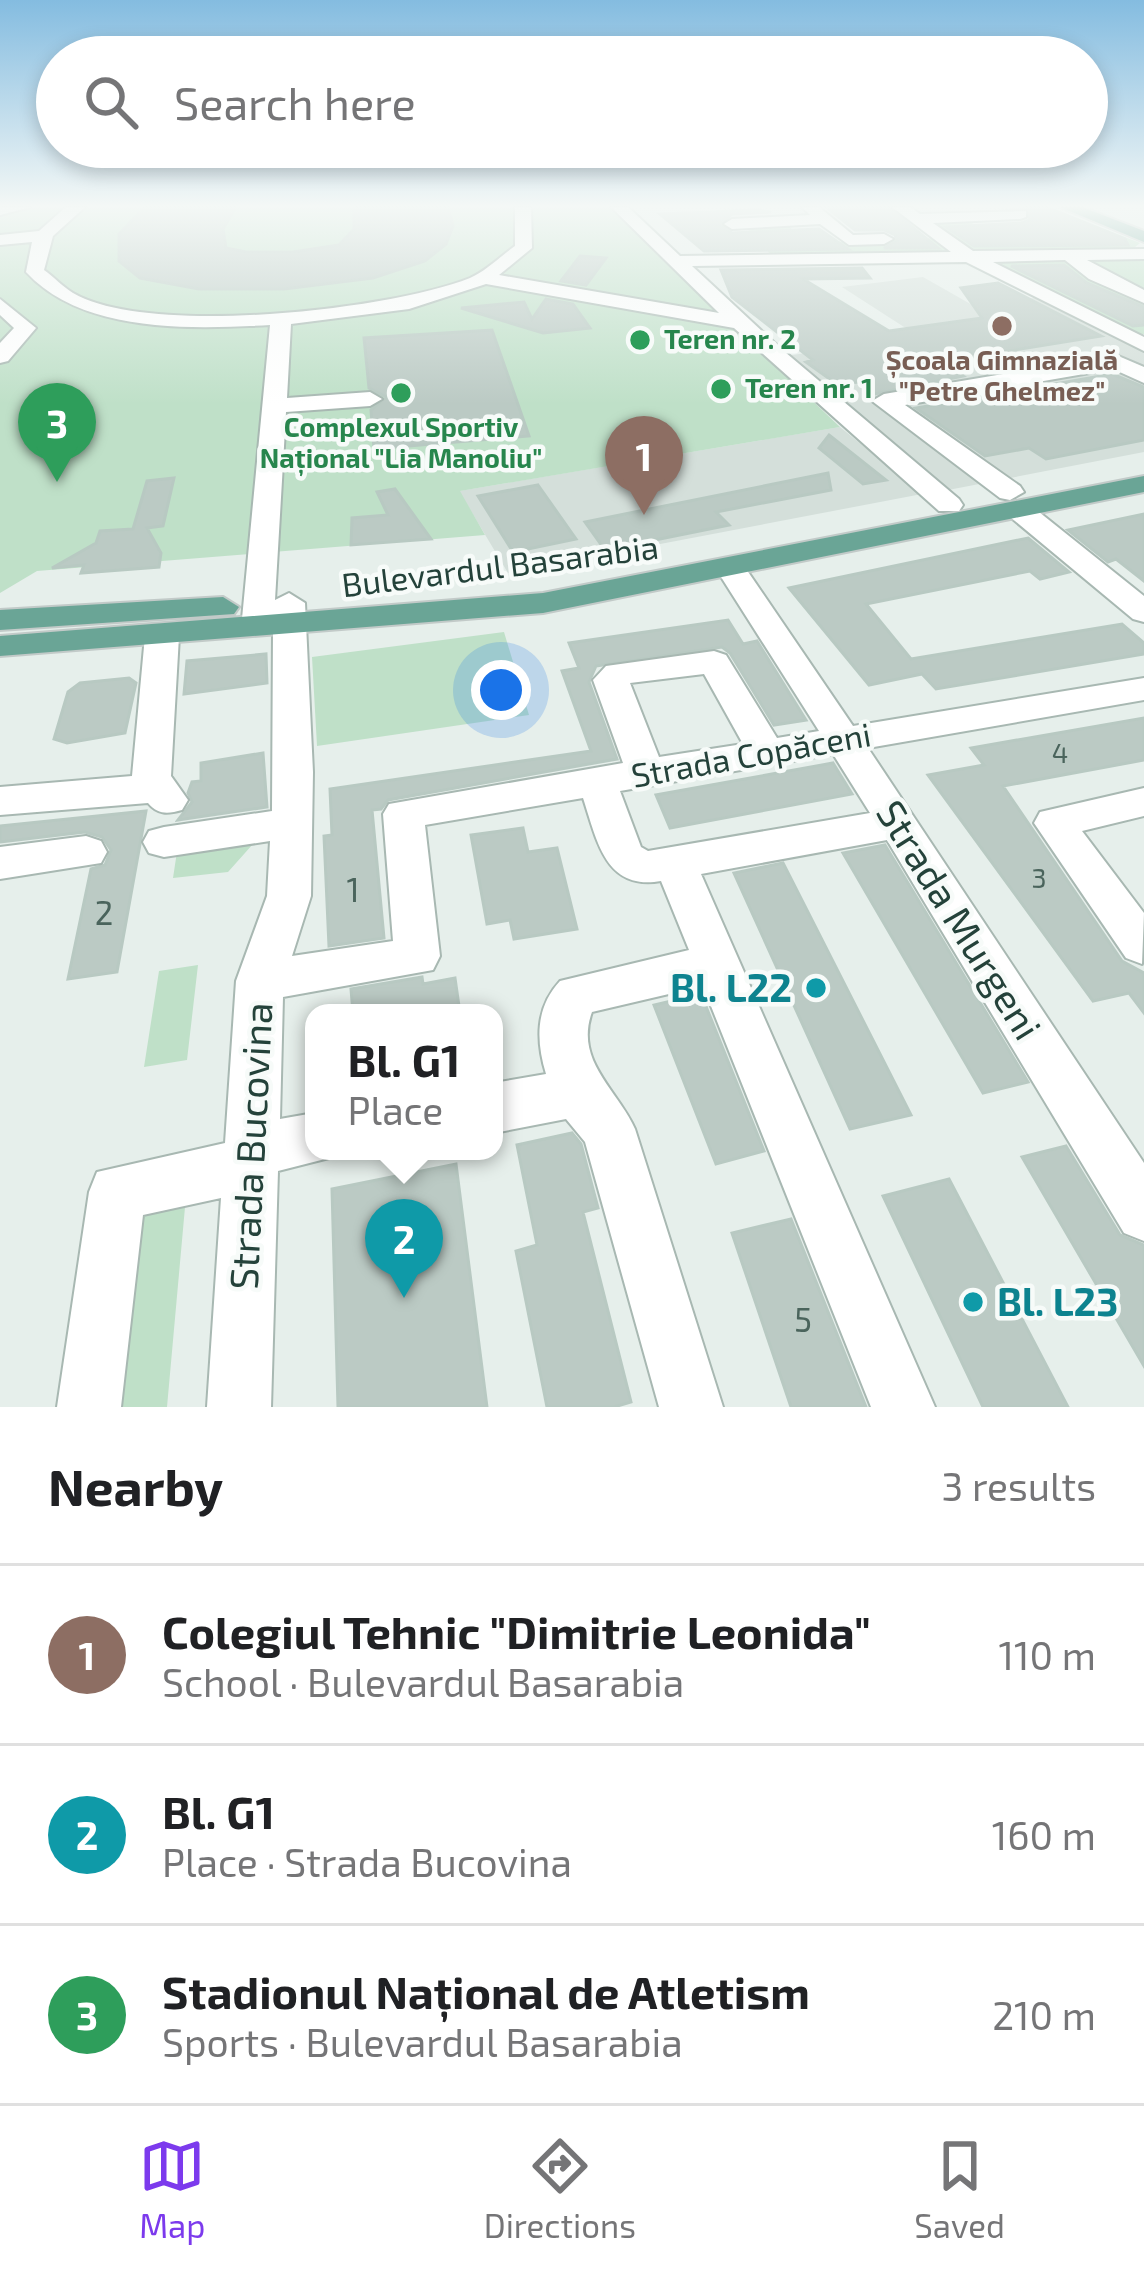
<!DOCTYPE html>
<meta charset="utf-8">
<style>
:root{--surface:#fff;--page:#f2f2f2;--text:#202124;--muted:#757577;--line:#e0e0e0;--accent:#7c3aed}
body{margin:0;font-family:"Exo 2",sans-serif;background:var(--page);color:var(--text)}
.you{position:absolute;left:501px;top:690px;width:42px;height:42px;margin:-30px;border:9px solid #fff;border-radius:50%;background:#1a73e8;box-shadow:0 0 0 18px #1a73e833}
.badge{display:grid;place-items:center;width:78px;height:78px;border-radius:50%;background:var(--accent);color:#fff;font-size:39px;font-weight:700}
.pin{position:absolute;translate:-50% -99px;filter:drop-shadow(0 3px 6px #0008)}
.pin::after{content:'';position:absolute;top:63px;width:42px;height:36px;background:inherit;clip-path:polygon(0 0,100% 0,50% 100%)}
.popup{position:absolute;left:305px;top:1004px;width:198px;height:156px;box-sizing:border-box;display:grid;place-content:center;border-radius:24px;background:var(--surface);filter:drop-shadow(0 3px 9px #0005);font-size:39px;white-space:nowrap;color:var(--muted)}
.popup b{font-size:45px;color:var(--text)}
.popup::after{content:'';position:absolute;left:50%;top:100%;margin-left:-24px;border:24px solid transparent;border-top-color:var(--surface)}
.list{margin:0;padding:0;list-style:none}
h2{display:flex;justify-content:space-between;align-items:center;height:156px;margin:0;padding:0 48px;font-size:51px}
h2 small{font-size:39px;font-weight:400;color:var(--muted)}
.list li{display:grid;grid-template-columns:78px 1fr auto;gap:36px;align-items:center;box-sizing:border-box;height:180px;padding:0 48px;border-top:3px solid var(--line)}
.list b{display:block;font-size:45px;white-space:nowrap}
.list p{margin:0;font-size:39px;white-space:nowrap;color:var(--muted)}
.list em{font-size:39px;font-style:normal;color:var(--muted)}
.icon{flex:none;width:66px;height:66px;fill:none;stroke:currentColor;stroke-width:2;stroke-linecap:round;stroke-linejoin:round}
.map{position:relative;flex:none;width:1144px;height:1407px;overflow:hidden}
.search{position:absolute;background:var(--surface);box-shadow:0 6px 18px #0003;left:36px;right:36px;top:36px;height:132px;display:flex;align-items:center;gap:30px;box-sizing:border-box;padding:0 42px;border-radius:66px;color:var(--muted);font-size:45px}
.sheet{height:696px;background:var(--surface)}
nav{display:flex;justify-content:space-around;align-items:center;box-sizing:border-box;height:168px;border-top:3px solid var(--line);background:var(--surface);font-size:33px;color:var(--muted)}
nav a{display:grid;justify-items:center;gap:6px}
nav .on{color:var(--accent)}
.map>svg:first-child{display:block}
.built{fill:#d4dfda}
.green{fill:#bfe0c8}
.building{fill:#bbcac4;stroke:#b8c9c2;stroke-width:3}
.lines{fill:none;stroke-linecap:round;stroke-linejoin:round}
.minor-casing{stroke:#a8b8b2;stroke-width:4}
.major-casing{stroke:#c2cac8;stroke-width:4}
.minor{fill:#fff;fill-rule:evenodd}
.major{fill:#6aa596;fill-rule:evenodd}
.education-dot{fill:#8d6e63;stroke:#f7fbf9;stroke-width:4.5}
.leisure-dot{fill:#2e9e5b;stroke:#f7fbf9;stroke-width:4.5}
.culture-dot{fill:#0f9aa8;stroke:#f7fbf9;stroke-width:4.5}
.labels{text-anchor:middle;stroke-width:9;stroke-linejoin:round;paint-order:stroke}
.far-leisure-label{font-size:27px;font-weight:bold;fill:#27864d;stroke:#f7fbf9;text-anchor:start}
.far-education-label{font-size:27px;font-weight:bold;fill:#785e54;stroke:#f7fbf9}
.number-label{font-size:27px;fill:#4a645c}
.street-label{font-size:33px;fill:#24423a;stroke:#f7fbf9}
.near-number-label{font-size:33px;fill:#4a645c}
.near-street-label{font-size:39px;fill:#24423a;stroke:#f7fbf9}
.near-culture-label{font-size:39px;font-weight:bold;fill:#0d838f;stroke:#f7fbf9;text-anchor:end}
</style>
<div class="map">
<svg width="1144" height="1407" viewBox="0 0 1144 1407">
<rect width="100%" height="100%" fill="#e6efeb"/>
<!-- built -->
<path class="built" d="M923,277L974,306L1041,297L1144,352V452L943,491L786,356L918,336L842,287Z
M840,427L922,494L508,573L459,491Z"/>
<!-- green -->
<path class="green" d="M0,207H608L840,427L460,491L485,535L37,571L0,593Z
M1009,207H1049L1140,243L1129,252L976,254L927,221L965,219L1001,241L1085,238Z
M785,223L808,243L936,238L959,254L773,257L743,224Z
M1144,257V334L1132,336L980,259Z
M504,632L529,715L317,746L312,657Z
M248,837L253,844L228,872L173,878L178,845Z
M198,965L187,1060L144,1067L159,971Z
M187,1185L167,1407H100L129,1196Z"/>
<!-- building -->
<path class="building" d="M145,207H236L223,229L226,248L246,252H293L339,245L354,229V207H448L453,226L446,244L425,261L373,278L284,289H199L140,278L119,261V234Z
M826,207H888L938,248H884L897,241L895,235L884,230H855Z
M1027,207H1046L1125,239L1128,245L974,246L946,227L1021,223L1030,220Z
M756,210L771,212L732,214L720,225L732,233L819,229L848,249L704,251L660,214Z
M580,256L606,258L586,285L561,281Z
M1064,265L1087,283L1144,307V325L1133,326L1011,266Z
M862,268L870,278L803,279L889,331L982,318L961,288L998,283L1101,336L940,362L963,376L875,394L858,382L838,385L806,362L813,360L732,297L721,270Z
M546,299L573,304L590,328L543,333L461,308L524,302L532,319Z
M492,330L529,436L374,449L371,410L386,397L369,388L364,338Z
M1112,374L1144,387V440L1046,459L1029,448L985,456L916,408Z
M829,435L886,480L863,484L819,448Z
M828,473L831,490L716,512L729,525L605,550L585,522Z
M174,478L163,526L147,528L161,553L159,567L81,573L84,565L52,568L96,543L100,531L133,529L147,481Z
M538,485L576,539L513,552L478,496Z
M395,489L431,539L351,545L352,518L388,515L377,492Z
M1144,514V581L1116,559L1108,562L1068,530Z
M1028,538L1069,572L1040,579L1030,571L866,604L911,659L1122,624L1144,643V654L936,689L922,674L869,685L789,588Z
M728,620L743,644L757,641L806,720L774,725L730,653L722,647L596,666L589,682L617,759L388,800L381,809L372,810L384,938L329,946L324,836L332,835L330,789L591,751L562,671L579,668L569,643Z
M266,654L267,683L184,694L187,661Z
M129,678L136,683L125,733L67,743L54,739L68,692L80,683Z
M1144,718V760L1003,786L1122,961L1144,973V1013L1129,993L1093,1001L928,775L984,765L971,748Z
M263,753L267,807L178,820L192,802L188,793L192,782L201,781V763Z
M833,763L852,794L670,828L656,795Z
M146,811L117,972L68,979L91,869L105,865L111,850L102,837L85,832L0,842V826Z
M523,828L528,852L557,848L577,929L514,939L510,920L487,924L471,835Z
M885,845L1028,1082L983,1093L843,853Z
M783,863L911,1115L850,1129L734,873Z
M422,977L423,984L455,978L460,1013H353L351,989Z
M701,994L764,1151L716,1164L654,1005Z
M572,1133L581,1144L598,1208L583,1212L631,1402L614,1407H547L516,1251L537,1245L517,1145Z
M1066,1146L1120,1235L1144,1245V1366L1022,1157Z
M456,1164L487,1407H338L332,1189Z
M949,1179L1068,1407H983L883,1196Z
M791,1219L866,1407H791L732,1233Z"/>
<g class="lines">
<!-- minor casing -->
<g class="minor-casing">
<path id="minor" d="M0,207H31L0,215Z
M66,207H85L53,236L44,270C54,277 63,287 73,293C148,337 390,310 470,278C486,271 501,256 515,246V207H531L532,248L499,275L719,313L611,207H628L680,256L951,252L892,207H910L920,214L1026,211V217L1020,219L933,223L973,251L1144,249V259L1087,260L1144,290V303L1089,279L1065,260L993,262L1144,337V351L966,262L692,266L779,347L959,499L963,505L959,511H939L734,328L486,284L409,309L291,324L287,398L370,392L382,399L370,406L286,412L275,600L289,593L305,603L313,772L311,896L292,956L393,941L383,814L389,804L623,763L593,680L606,666L714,651L726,655L777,738L819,731L716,569L720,563H742L853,726L1144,678V700L868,748L1144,1163V1241L1124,1233L887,840L701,874L935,1407H871L703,986L592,1012C574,1061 618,1090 635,1129L723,1407H659L585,1142L566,1119L494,1133V1083L546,1074C536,1041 535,1008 560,981L689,950L661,881C605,891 597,840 583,798L425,825L440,956L433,970L283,997L280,1119L314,1113V1151H336L333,1157L278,1171L271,1407H207L221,1198L143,1215L121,1407H57L89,1192L97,1172L225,1143L236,981L267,896L270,841L164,857L149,853L143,842L149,831L164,827L272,811L273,633L246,626L242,619L270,325C192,329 83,334 26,272L32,242L0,245V235L39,231ZM704,674L743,744L659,757L630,683ZM833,754L870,813L648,851L641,847L620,791Z
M802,207H819L853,235L884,234L893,239L884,244L849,245L820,224L732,229L724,224L732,219L810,215Z
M0,299L36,328L8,361L0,363V343L14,328L0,315Z
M1116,355L1144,367V383L1113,369L905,405L1020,486L1024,492L1010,500L1000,498L872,401L884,394Z
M1019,502L1029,504L1144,596V622L1133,619L1009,516L1005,510L1009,504Z
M162,626L179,636L171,776L188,800L182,810C168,814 158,815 148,803L0,815V787L132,776L145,636Z
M1144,788V816L1082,831L1144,913L1142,964L1126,958L1034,823L1040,812Z
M86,836L101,841L107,852L101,863L0,879V847Z"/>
</g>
<!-- major casing -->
<g class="major-casing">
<path id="major" d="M1060,207H1082L1144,231V242Z
M1144,476V492L543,613L0,656V636L543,593Z
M223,597L239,607L234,614L0,630V610Z"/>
</g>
<!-- minor -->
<use href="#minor" class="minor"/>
<!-- major -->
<use href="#major" class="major"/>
</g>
<!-- sky -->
<linearGradient id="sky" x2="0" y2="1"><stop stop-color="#84bce0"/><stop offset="0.51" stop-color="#f4f8f6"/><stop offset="1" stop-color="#f4f8f6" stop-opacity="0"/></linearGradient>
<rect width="1144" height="404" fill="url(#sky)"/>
<!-- markers -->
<circle class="education-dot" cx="1002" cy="326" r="12"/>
<g class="leisure-dot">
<circle cx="640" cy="340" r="12"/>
<circle cx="721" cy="389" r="12"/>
<circle cx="401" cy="393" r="12"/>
</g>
<g class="culture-dot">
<circle cx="816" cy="988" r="12"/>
<circle cx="973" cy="1302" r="12"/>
</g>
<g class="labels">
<!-- far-leisure labels -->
<g class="far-leisure-label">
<text x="664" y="349">Teren nr. 2</text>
<text x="745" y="398">Teren nr. 1</text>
<text x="401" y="437" text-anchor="middle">Complexul Sportiv<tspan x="401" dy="31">Național "Lia Manoliu"</tspan></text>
</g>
<!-- far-education labels -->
<g class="far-education-label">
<text x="1002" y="370">Școala Gimnazială<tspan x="1002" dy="31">"Petre Ghelmez"</tspan></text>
</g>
<!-- number labels -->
<g class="number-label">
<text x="1060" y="763">4</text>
<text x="1039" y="888">3</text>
</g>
<!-- street labels -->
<g class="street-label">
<text transform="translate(500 566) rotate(-7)" y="12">Bulevardul Basarabia</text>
<text transform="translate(751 755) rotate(-10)" y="12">Strada Copăceni</text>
</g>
<!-- near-number labels -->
<g class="near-number-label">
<text x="353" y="902">1</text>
<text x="104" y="925">2</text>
<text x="803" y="1332">5</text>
</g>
<!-- near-street labels -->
<g class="near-street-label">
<text transform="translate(959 920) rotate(58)" y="14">Strada Murgeni</text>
<text transform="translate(251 1146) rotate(-87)" y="14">Strada Bucovina</text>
</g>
<!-- near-culture labels -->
<g class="near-culture-label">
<text x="792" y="1002">Bl. L22</text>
<text x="997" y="1316" text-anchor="start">Bl. L23</text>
</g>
</g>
</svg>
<div class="you"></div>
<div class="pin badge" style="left:644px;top:515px;background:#8d6e63">1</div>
<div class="pin badge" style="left:404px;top:1298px;background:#0f9aa8">2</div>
<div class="popup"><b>Bl. G1</b>Place</div>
<div class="pin badge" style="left:57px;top:482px;background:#2e9e5b">3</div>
<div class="search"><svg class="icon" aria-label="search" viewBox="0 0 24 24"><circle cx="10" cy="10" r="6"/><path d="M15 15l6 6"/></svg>Search here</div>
</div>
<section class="sheet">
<h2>Nearby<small>3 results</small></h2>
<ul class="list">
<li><span class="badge" style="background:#8d6e63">1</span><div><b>Colegiul Tehnic &quot;Dimitrie Leonida&quot;</b><p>School · Bulevardul Basarabia</p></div><em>110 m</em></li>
<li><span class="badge" style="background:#0f9aa8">2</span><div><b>Bl. G1</b><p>Place · Strada Bucovina</p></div><em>160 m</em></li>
<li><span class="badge" style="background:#2e9e5b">3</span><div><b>Stadionul Național de Atletism</b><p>Sports · Bulevardul Basarabia</p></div><em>210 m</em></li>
</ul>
</section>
<nav>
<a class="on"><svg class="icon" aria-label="map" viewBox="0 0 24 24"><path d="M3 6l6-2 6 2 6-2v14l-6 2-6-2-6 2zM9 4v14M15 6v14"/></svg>Map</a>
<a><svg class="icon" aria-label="directions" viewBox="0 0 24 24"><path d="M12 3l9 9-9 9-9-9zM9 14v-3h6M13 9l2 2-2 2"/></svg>Directions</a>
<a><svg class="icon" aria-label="saved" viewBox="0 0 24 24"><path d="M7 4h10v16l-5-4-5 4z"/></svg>Saved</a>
</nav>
